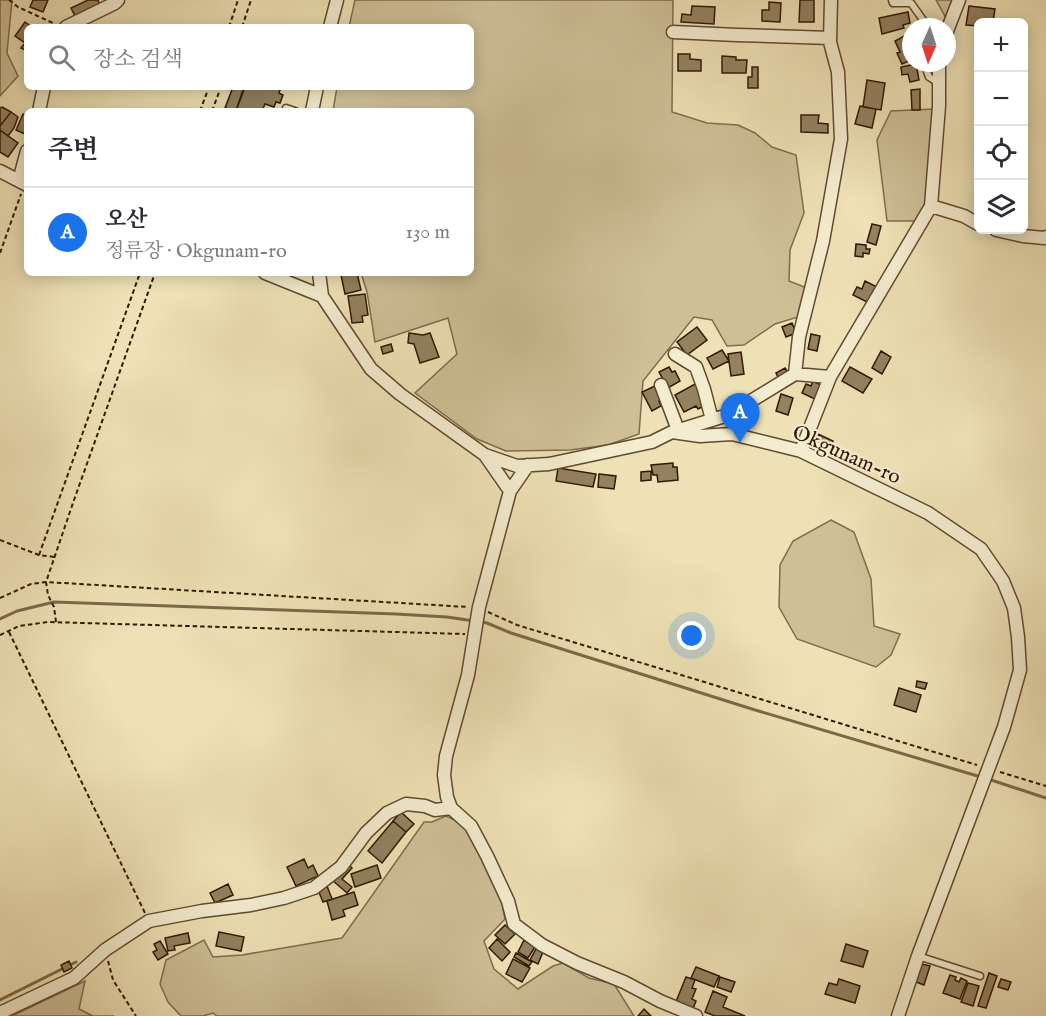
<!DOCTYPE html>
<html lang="ko">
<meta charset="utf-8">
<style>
:root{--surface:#fff;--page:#f7f7f7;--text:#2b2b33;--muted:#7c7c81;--line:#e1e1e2;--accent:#1a73e8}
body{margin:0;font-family:"IM FELL English","Noto Serif KR",serif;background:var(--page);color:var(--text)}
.controls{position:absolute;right:18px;top:18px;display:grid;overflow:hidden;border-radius:9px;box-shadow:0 3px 15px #0003}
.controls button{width:54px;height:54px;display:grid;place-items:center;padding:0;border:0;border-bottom:2px solid var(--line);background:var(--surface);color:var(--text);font:30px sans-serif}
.compass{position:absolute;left:902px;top:18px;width:54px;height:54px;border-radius:50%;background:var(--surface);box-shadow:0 3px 15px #0003;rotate:183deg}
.you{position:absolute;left:692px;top:636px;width:21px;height:21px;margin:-15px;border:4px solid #fff;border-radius:50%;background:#1a73e8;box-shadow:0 0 0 9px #1a73e833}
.badge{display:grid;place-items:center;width:39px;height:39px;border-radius:50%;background:var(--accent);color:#fff;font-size:20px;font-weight:700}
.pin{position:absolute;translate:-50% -50px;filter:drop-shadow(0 2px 3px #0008)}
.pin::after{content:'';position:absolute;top:32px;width:21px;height:18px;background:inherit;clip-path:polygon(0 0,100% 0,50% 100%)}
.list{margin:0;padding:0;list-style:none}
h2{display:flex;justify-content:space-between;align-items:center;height:78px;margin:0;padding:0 24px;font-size:26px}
h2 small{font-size:20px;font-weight:400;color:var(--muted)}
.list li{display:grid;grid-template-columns:39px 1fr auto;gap:18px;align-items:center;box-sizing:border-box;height:90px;padding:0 24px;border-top:2px solid var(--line)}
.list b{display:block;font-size:22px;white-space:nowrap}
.list p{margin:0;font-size:20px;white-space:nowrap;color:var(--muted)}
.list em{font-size:20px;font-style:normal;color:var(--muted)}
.icon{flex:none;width:33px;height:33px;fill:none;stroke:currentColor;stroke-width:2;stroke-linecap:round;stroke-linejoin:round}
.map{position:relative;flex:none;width:1046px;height:1016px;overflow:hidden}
.search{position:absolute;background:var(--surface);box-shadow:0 3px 15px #0003;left:24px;top:24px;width:450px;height:66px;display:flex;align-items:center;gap:15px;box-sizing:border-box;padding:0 21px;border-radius:9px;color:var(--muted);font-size:22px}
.panel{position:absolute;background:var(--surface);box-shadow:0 3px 15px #0003;left:24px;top:108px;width:450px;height:168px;border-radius:9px}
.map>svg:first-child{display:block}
.green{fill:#cebf97;stroke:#806c4d;stroke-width:1.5}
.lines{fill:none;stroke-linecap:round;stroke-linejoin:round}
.stream{stroke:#7c6849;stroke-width:3}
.building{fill:#938160;stroke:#311803;stroke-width:1.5}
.lane-casing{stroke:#604a30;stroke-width:9}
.street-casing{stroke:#604a30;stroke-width:15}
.path{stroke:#311803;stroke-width:2;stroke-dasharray:4.5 3;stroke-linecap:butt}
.lane{stroke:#f4eccf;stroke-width:6}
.street{stroke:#f4eccf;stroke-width:12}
.labels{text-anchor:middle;stroke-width:4.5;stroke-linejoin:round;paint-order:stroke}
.street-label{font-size:21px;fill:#311803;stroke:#f4eccf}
</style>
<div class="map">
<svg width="1046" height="1016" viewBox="0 0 1046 1016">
<rect width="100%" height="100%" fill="#eee1b5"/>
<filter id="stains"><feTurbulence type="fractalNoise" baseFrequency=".00333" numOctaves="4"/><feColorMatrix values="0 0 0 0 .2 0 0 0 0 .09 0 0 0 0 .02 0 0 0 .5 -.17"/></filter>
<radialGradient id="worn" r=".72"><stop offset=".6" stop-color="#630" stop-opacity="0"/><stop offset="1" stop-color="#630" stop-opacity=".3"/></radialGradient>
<!-- green -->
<path class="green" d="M0,0H12L7,53L18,76L0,96Z
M355,0H673L672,112L707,123L738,125L755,133L772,147L796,155L804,213L790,250L789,281L807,288L798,317L775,324L744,345L727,346L712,320L694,317L643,381L639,434L608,445L570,450L506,451L477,439L415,393L457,354L448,318L375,342L367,292L361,273H471V111H333L337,87H471V27H349Z
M936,0H962L950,25Z
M934,109L930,204L918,221H887L877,140L891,111Z
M831,520L854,532L871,579L874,626L900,634L891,655L876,667L797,639L779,607L780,565L793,541Z
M446,816L465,825L481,856L502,903L505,919L484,941L494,969L518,989L553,966L563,963L589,978L614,984L634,1016H217L213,1013L203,1016H181L168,1002L160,984L166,960L204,940L213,957L242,955L342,938L424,822H432Z
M85,981L79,1009L93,1016H114H12Z"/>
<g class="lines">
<!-- stream -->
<path class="stream" d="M0,619L17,611L54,602L396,614L447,617L474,621
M481,622L487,623L511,633L752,709L981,777
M988,779L1046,798
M0,1000L76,962"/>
</g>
<!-- building -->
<path class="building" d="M33,0H48L43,12L30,7Z
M88,0H98L100,5L76,18L71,8Z
M800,0H814V22H799Z
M769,2L781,3L780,22L762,21V10H769Z
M692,6L715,7L714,24L681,22L682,14L691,15Z
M969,6L995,9L993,22H978V26L966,25Z
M908,12L910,23L903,25L904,28L882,34L879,18Z
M25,22L32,27H27V51L21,48L25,43L15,36Z
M906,35L911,47V60L902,64L897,53L900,52L895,41Z
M678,54H690V59L701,60V71H678Z
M722,56L736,57V60H747L746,73H722Z
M916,64L919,80L910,82L908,74L902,75L901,67Z
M752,67H758V88H748V77H752Z
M867,80L885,83L881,110L863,107Z
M233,87H244L236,111L225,108Z
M245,87H281L279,93L283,95L280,103L276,102L274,107L265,104L262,111H242L237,108Z
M920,89V110H912L911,90Z
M860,106L876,109L872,128L855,124Z
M2,107L11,112L0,126V108Z
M11,112L18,117L14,128L8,136L0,130V126Z
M23,114L27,116V128L25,134L16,130Z
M801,115H819L818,123L828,124V133L801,132Z
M0,130L18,143L8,157L0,152Z
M872,224L881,226L876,245L867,242Z
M856,244L866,245V249H870L869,254L863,253V257L855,256Z
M348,273H357L361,290L345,294L341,275Z
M865,281L879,288L871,304L853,295L857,287L862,289Z
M365,294L368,315L362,316L363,322L352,323L348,296Z
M792,323L796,333L786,337L782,327Z
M697,327L707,340L687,355L677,342Z
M409,333L423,335L430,333L439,357L420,363L414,344L408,343Z
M811,334L820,336L817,351L808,349Z
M391,344L393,351L383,354L381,347Z
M722,350L729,361L713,369L707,358Z
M881,351L891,357L882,374L872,368Z
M741,352L744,374L731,376L728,354Z
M669,367L672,372L675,371L680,381L668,388L659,372Z
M850,367L872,379L863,393L842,381Z
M785,368L789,374L779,379L776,373Z
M813,381L825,387L819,401L802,393L806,384L811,386Z
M695,384L706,405L698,409L696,406L684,412L675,395Z
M657,385L664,398L659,401L661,406L652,411L642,392Z
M781,394L793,398L788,415L776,411Z
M818,434L833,441L830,447L815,440Z
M673,463V467H677L678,480L658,482L657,475H653L651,465Z
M558,468L596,474L593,487L556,481Z
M651,471V480L641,481V472Z
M599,474L616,476L614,489L598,487Z
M917,681L927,683L925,689L916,687Z
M899,688L921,695L916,712L894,705Z
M401,812L414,824L406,832L393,821Z
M393,821L406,832L382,863L368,851Z
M304,859L308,868L313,865L318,876L296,886L287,867Z
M347,863L352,868L342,879L352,887L347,893L332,880Z
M377,865L381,878L355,887L351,874Z
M228,884L233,895L215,903L210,893Z
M327,886L332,899L323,902L318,890Z
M354,892L358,905L343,910L345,916L332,920L327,901Z
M505,925L515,934L505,944L495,935Z
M219,932L244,937L241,951L216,946Z
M188,933L190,943L174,946L175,950L168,951L165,938Z
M497,939L510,952L502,961L489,948Z
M524,940L535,947L528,958L518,952Z
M160,941L168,954L158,960L153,952L157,950L154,944Z
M846,944L868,951L863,967L841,961Z
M536,949L543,952L538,964L530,960Z
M516,953L532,962L529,966L514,957Z
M513,959L530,968L522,982L506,974Z
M69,961L72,968L64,972L61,965Z
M922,964L930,966L924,985L916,982Z
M696,967L719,976L714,987L691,978Z
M989,973L997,976L986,1008L978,1006Z
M950,975L956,977L955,980L959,982L961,978L967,981L960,999L943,993Z
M686,977L695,980L692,988L696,989L692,999L696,1001L692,1011L675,1004Z
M720,977L735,982L731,992L717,987Z
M839,979L860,986L855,1003L825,994L829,983L837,985Z
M1001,979L1011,982L1008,990L998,987Z
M968,983L979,986L973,1006L961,1002Z
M713,991L727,997L723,1007L745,1016H715L705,1012Z
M644,1009L651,1016H638Z"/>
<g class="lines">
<!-- lane casing -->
<g class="lane-casing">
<path id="lane" d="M892,0L893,3H911L928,27
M924,63L929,77L939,83
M286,108L295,111
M918,956L980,976"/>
</g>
<!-- street casing -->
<g class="street-casing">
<path id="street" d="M66,27L115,3L118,0
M330,27L337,0
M947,31L959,0
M673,32L737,35L830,38
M39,111L44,87
M312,111L317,87
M0,171L27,185
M19,181L27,151
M931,206L939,106V63
M996,230L1023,236L1044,238L1046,237
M265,273L322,296L371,369L400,394L485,455L517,466L549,464L652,442L672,432L700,436L732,434L801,451L928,513L981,549L1003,581L1014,608L1018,637L1020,670L1004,727L918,956L898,1016
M319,273L322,296
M675,354L696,367L704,389L712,420
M795,374L830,377
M661,385L678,430
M676,431L728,415L795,374L799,337L823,241L841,139L838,72L830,42L831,0
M801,451L830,377L931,206L964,216L978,224
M485,455L510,491
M528,465L510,491L479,607L468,675L446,756L444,775L447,797L451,808L471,826L487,856L508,901L514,924L542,945L577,963L624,982L660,1001L696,1016
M0,1013L74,978L105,950L149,921L202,911L251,905L284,898L314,888L341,867L366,833L387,813L406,804L425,806L435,810L451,808"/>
</g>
<!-- path -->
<path class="path" d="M9,0L18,7L55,24
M229,27L238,0
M242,27L251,0
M200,111L209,87
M212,111L221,87
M0,253L21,194
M0,540L39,555L55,557
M39,555L140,273
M0,598L31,584L46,582L468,607
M488,612L517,625L977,765
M56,622L54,607L48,595L46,582L74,500L155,273
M9,632L145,913
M0,635L19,626L48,622L465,634
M1000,772L1046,786
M108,961L113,980L136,1016"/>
<!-- lane -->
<use href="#lane" class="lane"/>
<!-- street -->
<use href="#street" class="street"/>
</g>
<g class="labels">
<!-- street labels -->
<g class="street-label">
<text transform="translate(847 454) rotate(24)" y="7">Okgunam-ro</text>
</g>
</g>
<rect width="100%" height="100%" filter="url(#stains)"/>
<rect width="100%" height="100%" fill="url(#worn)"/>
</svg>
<div class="controls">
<button>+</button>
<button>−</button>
<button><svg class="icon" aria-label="locate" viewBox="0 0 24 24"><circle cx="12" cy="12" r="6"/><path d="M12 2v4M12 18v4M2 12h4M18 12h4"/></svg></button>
<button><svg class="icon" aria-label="layers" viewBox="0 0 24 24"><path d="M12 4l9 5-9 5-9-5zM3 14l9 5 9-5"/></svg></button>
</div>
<svg class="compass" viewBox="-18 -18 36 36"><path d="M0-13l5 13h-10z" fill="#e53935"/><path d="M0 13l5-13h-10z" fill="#7c7c81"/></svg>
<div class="you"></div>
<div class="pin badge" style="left:740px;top:443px">A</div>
<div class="search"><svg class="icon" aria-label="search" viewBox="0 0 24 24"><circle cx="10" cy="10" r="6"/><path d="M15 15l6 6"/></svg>장소 검색</div>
<section class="panel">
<h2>주변<small></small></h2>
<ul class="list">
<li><span class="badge">A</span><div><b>오산</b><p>정류장 · Okgunam-ro</p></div><em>130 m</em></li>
</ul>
</section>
</div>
